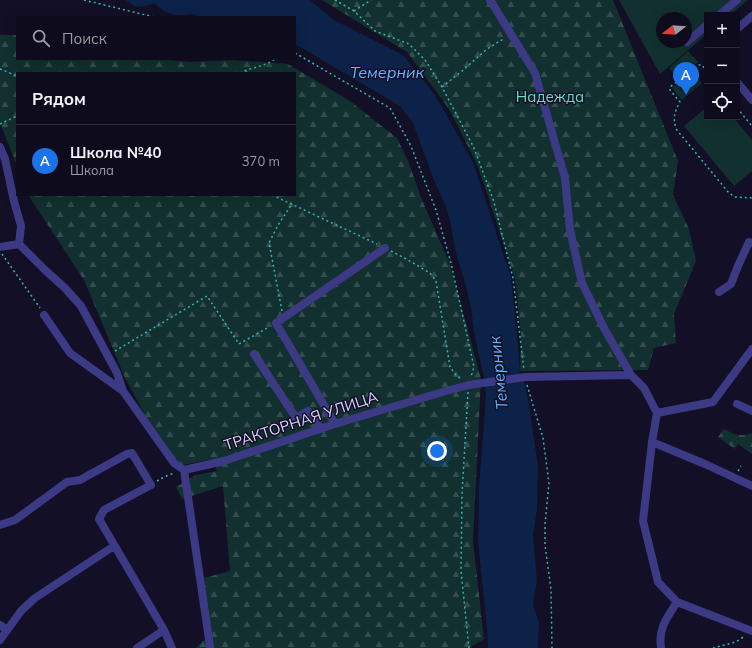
<!DOCTYPE html>
<html lang="ru">
<meta charset="utf-8">
<style>
:root{--surface:#0e0b1c;--page:#1c1929;--text:#f1f3f6;--muted:#9b9ba3;--line:#2e2b3b;--accent:#1a73e8}
body{margin:0;font-family:Mulish,sans-serif;background:var(--page);color:var(--text)}
.controls{position:absolute;right:12px;top:12px;display:grid;overflow:hidden;border-radius:0px;box-shadow:0 4px 16px #0002}
.controls button{width:36px;height:36px;display:grid;place-items:center;padding:0;border:0;border-bottom:1px solid var(--line);background:var(--surface);color:var(--text);font:20px sans-serif}
.compass{position:absolute;left:656px;top:12px;width:36px;height:36px;border-radius:50%;background:var(--surface);box-shadow:0 4px 16px #0002;rotate:253deg}
.you{position:absolute;left:437px;top:451px;width:14px;height:14px;margin:-10px;border:3px solid #fff;border-radius:50%;background:#1a73e8;box-shadow:0 0 0 6px #1a73e833}
.badge{display:grid;place-items:center;width:26px;height:26px;border-radius:50%;background:var(--accent);color:#fff;font-size:13px;font-weight:700}
.pin{position:absolute;translate:-50% -33px;filter:drop-shadow(0 1px 2px #0008)}
.pin::after{content:'';position:absolute;top:21px;width:14px;height:12px;background:inherit;clip-path:polygon(0 0,100% 0,50% 100%)}
.list{margin:0;padding:0;list-style:none}
h2{display:flex;justify-content:space-between;align-items:center;height:52px;margin:0;padding:0 16px;font-size:17px}
h2 small{font-size:13px;font-weight:400;color:var(--muted)}
.list li{display:grid;grid-template-columns:26px 1fr auto;gap:12px;align-items:center;box-sizing:border-box;height:72px;padding:0 16px;border-top:1px solid var(--line)}
.list b{display:block;font-size:15px;white-space:nowrap}
.list p{margin:0;font-size:13px;white-space:nowrap;color:var(--muted)}
.list em{font-size:13px;font-style:normal;color:var(--muted)}
.icon{flex:none;width:22px;height:22px;fill:none;stroke:currentColor;stroke-width:2;stroke-linecap:round;stroke-linejoin:round}
.map{position:relative;flex:none;width:752px;height:648px;overflow:hidden}
.search{position:absolute;background:var(--surface);box-shadow:0 4px 16px #0002;left:16px;top:16px;width:280px;height:44px;display:flex;align-items:center;gap:10px;box-sizing:border-box;padding:0 14px;border-radius:0px;color:var(--muted);font-size:15px}
.panel{position:absolute;background:var(--surface);box-shadow:0 4px 16px #0002;left:16px;top:72px;width:280px;height:124px;border-radius:0px}
.map>svg:first-child{display:block}
.forest{fill:url(#forest-firs)}
.green{fill:#12302f;fill-rule:evenodd}
.water{fill:#0c2248}
.lines{fill:none;stroke-linecap:round;stroke-linejoin:round}
.path{stroke:#2fb8b0;stroke-width:1.5;stroke-dasharray:2 3;stroke-linecap:butt}
.minor{stroke:#3d3a85;stroke-width:8}
.labels{text-anchor:middle;stroke-width:3;stroke-linejoin:round;paint-order:stroke}
.park-label{font-size:15px;fill:#5fe0c0;stroke:#130f26}
.street-label{font-size:15px;fill:#d9d4ff;stroke:#130f26}
.water-label{font-size:16px;font-style:italic;fill:#62b6ff;stroke:#130f26}
</style>
<div class="map">
<svg width="752" height="648" viewBox="0 0 752 648">
<defs>
<pattern id="forest-firs" width="22" height="20" patternUnits="userSpaceOnUse"><rect width="22" height="20" fill="#12302f"/><path d="M5 1l3.5 6h-7zM16 11l3.5 6h-7z" fill="#344d4e"/></pattern>
</defs>
<rect width="100%" height="100%" fill="#130f26"/>
<!-- forest -->
<path class="forest" d="M322,0H613L678,161L673,195L689,229L696,261L674,314L676,343L654,348L648,370L520,371L521,335L515,278L486,190L476,162L449,109L407,52Z
M0,35H17V59H160L190,62L233,60L288,64L350,101L397,138L408,161L422,200L450,264L481,379L473,541L484,639L469,648H196L211,633L204,578L230,571L223,486L182,499L176,487L196,475L217,471L213,459L183,465L168,453L151,426L125,378L84,280L28,195H295V73H17V166L0,123Z
M724,429C735,435 739,437 752,433V454L738,444L735,449L718,437Z"/>
<!-- green -->
<path class="green" d="M619,0H748L730,15H707V34L660,74ZM662,18H686V42H662Z
M688,51L698,62L678,79L669,68Z
M692,71L702,83L682,100L672,88Z
M707,107V117H733L752,140V171L734,186L684,126Z"/>
<!-- water -->
<path class="water" d="M126,0H310L334,20L403,55L435,95L473,162L511,278L517,334L520,373L525,384L529,405L538,466L537,509L533,535L537,580L533,605L539,622L538,648H488L487,628L478,542L479,488L486,394L484,378L475,338L471,309L466,286L456,253L450,221L446,207L434,180L413,123L400,106L295,44V17H200L194,14L183,15H174L164,11L154,3C142,8 136,9 126,0Z"/>
<g class="lines">
<!-- path -->
<path class="path" d="M84,0L154,17
M335,0L354,11L375,31L409,44L425,60L442,87L474,148L494,202L513,278L524,370
M354,11L371,0
M295,53L390,108L411,146L436,210L451,263L474,367L471,377
M0,69L17,76
M707,72L702,65H699L670,87V90L680,102C674,113 673,117 676,129L729,193L735,197L752,198
M240,73C251,67 265,67 275,59
M246,73L247,69
M442,87L462,71L487,49L505,38
M737,108L752,126
M0,124L17,116
M272,195L377,244
M391,251L408,260L430,273L436,281L450,367L456,375L461,379
M2,254L40,308
M282,311L269,243L278,225L292,204
M115,351L207,296L239,344L269,327
M527,385L543,438L549,483L545,524V545L551,589L552,648
M468,392L462,494L461,571L469,648
M738,471L741,466
M157,481L164,477L174,473
M713,648C722,645 737,644 744,636"/>
<!-- minor -->
<path class="minor" d="M490,0L535,73L565,178L570,230L582,283L605,330L631,375
M719,15L737,0
M737,29L752,16
M687,42L707,25
M737,82L752,100
M0,147L5,159L14,201L21,226L19,244
M19,244L45,270L65,288L81,306L117,373L123,391
M0,247L19,244
M719,292L731,284L738,266L749,242L752,243
M44,315L70,353L123,391L174,463L184,470L224,461L335,424L446,391L469,385L525,377L631,375L644,388L657,413
M752,349L713,402L657,413L652,442L643,521L658,582L677,602L752,631
M254,354L296,418L308,411L321,429
M737,404L752,411
M335,424L276,323L385,248
M652,442L705,464L752,486
M184,470L210,646
M0,525L15,520L67,482L80,480L127,454L132,453L151,485L104,510L99,519L164,630L172,648
M0,625L7,630
M0,640L21,611L35,598L114,546
M137,648L164,630
M661,648C658,628 667,618 677,602"/>
</g>
<g class="labels">
<!-- park labels -->
<g class="park-label">
<text x="550" y="102">Надежда</text>
</g>
<!-- street labels -->
<g class="street-label">
<text transform="translate(301 421) rotate(-18)" y="5">ТРАКТОРНАЯ УЛИЦА</text>
</g>
<!-- water labels -->
<g class="water-label">
<text x="387" y="78">Темерник</text>
<text transform="translate(498 373) rotate(-96)" y="6">Темерник</text>
</g>
</g>
</svg>
<div class="controls">
<button>+</button>
<button>−</button>
<button><svg class="icon" aria-label="locate" viewBox="0 0 24 24"><circle cx="12" cy="12" r="6"/><path d="M12 2v4M12 18v4M2 12h4M18 12h4"/></svg></button>
</div>
<svg class="compass" viewBox="-18 -18 36 36"><path d="M0-13l5 13h-10z" fill="#e53935"/><path d="M0 13l5-13h-10z" fill="#9b9ba3"/></svg>
<div class="you"></div>
<div class="pin badge" style="left:686px;top:95px">A</div>
<div class="search"><svg class="icon" aria-label="search" viewBox="0 0 24 24"><circle cx="10" cy="10" r="6"/><path d="M15 15l6 6"/></svg>Поиск</div>
<section class="panel">
<h2>Рядом<small></small></h2>
<ul class="list">
<li><span class="badge">A</span><div><b>Школа №40</b><p>Школа</p></div><em>370 m</em></li>
</ul>
</section>
</div>
